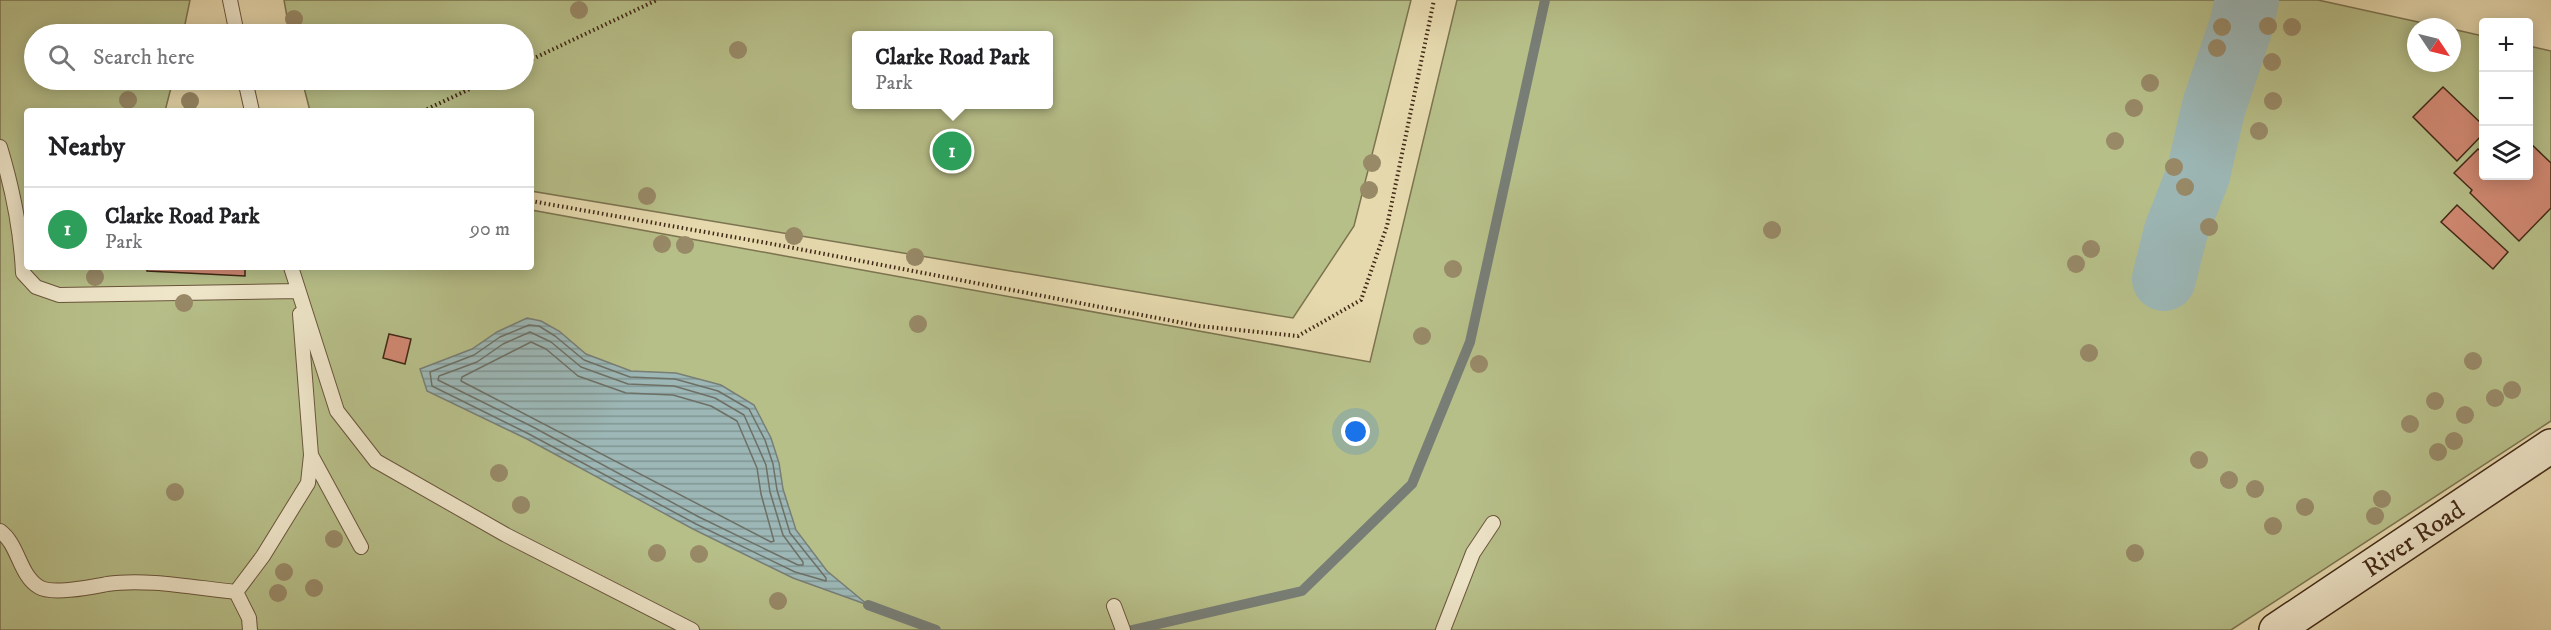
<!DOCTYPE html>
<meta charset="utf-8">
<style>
:root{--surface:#fff;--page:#f6f6f6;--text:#202124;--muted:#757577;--line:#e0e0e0;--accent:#1a73e8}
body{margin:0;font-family:"IM FELL DW Pica",serif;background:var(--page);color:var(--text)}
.controls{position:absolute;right:18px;top:18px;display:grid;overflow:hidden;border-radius:6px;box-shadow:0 3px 15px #0003}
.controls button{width:54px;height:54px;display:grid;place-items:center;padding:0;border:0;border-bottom:2px solid var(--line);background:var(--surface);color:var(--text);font:30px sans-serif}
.compass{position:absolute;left:2407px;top:18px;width:54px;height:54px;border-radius:50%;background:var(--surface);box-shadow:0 3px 15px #0003;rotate:125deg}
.you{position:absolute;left:1356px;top:432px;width:21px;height:21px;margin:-15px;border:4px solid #fff;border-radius:50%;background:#1a73e8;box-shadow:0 0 0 9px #1a73e833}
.badge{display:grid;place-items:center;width:39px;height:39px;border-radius:50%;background:var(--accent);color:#fff;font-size:20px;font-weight:700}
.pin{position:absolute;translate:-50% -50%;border:3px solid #fff;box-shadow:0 2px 6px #0006}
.popup{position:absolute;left:852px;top:31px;width:201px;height:78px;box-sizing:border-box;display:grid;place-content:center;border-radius:6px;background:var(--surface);filter:drop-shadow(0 2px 4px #0005);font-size:20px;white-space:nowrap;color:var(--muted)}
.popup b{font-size:22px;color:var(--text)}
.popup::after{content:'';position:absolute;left:50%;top:100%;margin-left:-12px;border:12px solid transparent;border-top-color:var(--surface)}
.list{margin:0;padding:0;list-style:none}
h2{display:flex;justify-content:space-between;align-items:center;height:78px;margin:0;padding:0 24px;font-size:26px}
h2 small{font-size:20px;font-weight:400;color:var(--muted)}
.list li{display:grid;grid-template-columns:39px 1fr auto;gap:18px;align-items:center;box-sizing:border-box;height:84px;padding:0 24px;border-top:2px solid var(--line)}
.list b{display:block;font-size:22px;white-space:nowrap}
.list p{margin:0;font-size:20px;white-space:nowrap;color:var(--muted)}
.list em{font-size:20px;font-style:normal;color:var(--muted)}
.icon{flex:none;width:33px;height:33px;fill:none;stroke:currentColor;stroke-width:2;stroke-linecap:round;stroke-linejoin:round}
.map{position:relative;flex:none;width:2551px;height:630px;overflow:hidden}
.search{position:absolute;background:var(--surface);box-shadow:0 3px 15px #0003;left:24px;top:24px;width:510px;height:66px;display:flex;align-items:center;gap:15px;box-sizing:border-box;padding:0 21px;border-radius:33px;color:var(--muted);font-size:22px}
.panel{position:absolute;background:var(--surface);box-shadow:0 3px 15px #0003;left:24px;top:108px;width:510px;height:162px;border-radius:6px}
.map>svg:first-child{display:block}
.grass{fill:#b7bf89;stroke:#7c7450;stroke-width:1.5;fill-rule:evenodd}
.water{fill:url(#water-rules);stroke:#787e76;stroke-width:1.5}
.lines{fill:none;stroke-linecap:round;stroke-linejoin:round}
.shore{stroke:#6e7066;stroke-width:1.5}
.stream{stroke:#787e76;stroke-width:10}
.river{stroke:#9cb7b6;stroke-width:64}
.building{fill:#d18973;stroke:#412916;stroke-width:1.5}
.lane-casing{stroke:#6a553c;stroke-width:16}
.secondary-casing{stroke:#412916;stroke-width:36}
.path{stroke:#412916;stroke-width:4;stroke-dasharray:1.5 3;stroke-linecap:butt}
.lane{stroke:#efe6ca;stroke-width:14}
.secondary{stroke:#efe6ca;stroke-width:33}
.tree{fill:#988967}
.labels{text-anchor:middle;stroke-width:5;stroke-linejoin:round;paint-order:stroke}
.street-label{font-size:26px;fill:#412916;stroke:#efe6ca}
</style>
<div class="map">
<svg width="2551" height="630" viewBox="0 0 2551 630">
<defs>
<pattern id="water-rules" width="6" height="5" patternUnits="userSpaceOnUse" patternTransform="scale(1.5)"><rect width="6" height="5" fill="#9cb7b6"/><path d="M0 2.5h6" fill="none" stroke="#819593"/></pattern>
</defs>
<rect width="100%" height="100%" fill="#e6d9ae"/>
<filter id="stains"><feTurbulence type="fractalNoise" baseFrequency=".00333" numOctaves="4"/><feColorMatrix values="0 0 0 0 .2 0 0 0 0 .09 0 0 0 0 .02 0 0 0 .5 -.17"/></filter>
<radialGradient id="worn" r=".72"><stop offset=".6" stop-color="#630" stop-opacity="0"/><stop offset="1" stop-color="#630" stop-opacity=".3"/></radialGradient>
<!-- grass -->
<path class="grass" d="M0,0H190L183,34H34V80H173L165,111H27V267H531V210L1370,362L1457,0H2318L2441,27H2416V63H2452V29L2483,36L2484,176H2528L2529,46L2551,51V421L2231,630H0Z
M284,0H1411L1354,226L1293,318L531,191V111H310L302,80H524V34H290ZM856,36H1048V104H856Z"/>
<!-- water -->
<path class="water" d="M527,318L541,321L559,331L586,354L631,371L676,373L721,385L754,405L771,438L779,463L783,489L796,530L827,571L868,605L793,578L693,529L527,439L427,391L420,369L472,349L497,332Z"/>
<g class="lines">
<!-- shore -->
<path class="shore" d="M529,325L539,326L555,336L584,360L630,377L675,379L718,391L749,409L765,440L773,464L777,490L790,533L826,578V581L795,572L696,524L529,434L432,386L430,372L474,355L500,337Z
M530,332L551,342L581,367L628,384L674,386L715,398L744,415L766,465L770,492L783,535L803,562V565H798L699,517L533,427L438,380L439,376L477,362L503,344Z
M531,342L546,349L578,376L626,393L673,395L711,406L737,421L757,468L761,494L774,541L771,542L461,381L462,377Z"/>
<!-- stream -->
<path class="stream" d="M868,605L936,630
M1132,630L1302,591L1412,484L1470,342L1545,0"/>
<!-- river -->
<path class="river" d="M2164,279L2176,231L2198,175L2214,106L2241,26L2247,0"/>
</g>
<!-- building -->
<path class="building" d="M2443,87L2484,126V133L2457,161L2413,117Z
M2528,141L2551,163V208L2519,241L2470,193L2472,190L2454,173L2478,149L2484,154V176H2528Z
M2457,205L2508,252L2493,269L2441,222Z
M147,267H245V276L147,271Z
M389,334L411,339L405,364L383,358Z"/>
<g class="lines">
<!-- lane casing -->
<g class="lane-casing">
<path id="lane" d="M230,0L237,34
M245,80L252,111
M0,147C13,190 21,229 23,273L36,287L59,295L298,291
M291,267L337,411L376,461L506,535L692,630
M311,455L361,547
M0,531C19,545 19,575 39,587C52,595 91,587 107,584C146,578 196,588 236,592L249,618L250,630
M236,592L263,556L308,483L311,455L300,314
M1114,606L1123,630
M1443,630L1473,553L1493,523"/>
</g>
<!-- secondary casing -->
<g class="secondary-casing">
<g id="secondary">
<path id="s1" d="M2276,630L2551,446"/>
</g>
</g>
<!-- path -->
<path class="path" d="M524,63L657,0
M423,111L489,80
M531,201L778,245L1199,326L1298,336L1361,300L1387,226L1434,0"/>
<!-- lane -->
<use href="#lane" class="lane"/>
<!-- secondary -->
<use href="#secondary" class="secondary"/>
</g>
<!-- trees -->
<g class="tree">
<circle cx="579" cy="10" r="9"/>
<circle cx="294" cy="19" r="9"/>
<circle cx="2268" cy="26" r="9"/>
<circle cx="2222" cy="27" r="9"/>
<circle cx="2292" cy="27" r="9"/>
<circle cx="2217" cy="48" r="9"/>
<circle cx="738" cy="50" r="9"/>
<circle cx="2272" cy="62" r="9"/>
<circle cx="2150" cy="83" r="9"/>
<circle cx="128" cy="100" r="9"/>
<circle cx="190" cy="101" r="9"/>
<circle cx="2273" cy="101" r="9"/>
<circle cx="2134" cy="108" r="9"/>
<circle cx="2259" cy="131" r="9"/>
<circle cx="2115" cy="141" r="9"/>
<circle cx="1372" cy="163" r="9"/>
<circle cx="2174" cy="167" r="9"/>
<circle cx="2185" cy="187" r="9"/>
<circle cx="1369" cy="190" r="9"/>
<circle cx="647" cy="196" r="9"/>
<circle cx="2209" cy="227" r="9"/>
<circle cx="1772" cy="230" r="9"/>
<circle cx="794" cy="236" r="9"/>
<circle cx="662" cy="244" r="9"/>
<circle cx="685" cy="245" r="9"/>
<circle cx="2091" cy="249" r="9"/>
<circle cx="915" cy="257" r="9"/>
<circle cx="2076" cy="264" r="9"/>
<circle cx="1453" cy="269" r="9"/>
<circle cx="95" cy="277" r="9"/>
<circle cx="184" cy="303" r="9"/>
<circle cx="918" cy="324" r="9"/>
<circle cx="1422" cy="336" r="9"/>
<circle cx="2089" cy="353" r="9"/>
<circle cx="2473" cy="361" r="9"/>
<circle cx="1479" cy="364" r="9"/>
<circle cx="2512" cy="390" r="9"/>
<circle cx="2495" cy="398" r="9"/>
<circle cx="2435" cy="401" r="9"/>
<circle cx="2465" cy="415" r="9"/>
<circle cx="2410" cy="424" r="9"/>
<circle cx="2454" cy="441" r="9"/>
<circle cx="2438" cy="452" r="9"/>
<circle cx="2199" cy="460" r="9"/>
<circle cx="499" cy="473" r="9"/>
<circle cx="2229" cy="480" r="9"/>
<circle cx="2255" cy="489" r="9"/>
<circle cx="175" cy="492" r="9"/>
<circle cx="2382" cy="499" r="9"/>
<circle cx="521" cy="505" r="9"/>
<circle cx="2305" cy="507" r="9"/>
<circle cx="2375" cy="516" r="9"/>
<circle cx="2273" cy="526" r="9"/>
<circle cx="334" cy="539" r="9"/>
<circle cx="657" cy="553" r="9"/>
<circle cx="2135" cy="553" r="9"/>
<circle cx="699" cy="554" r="9"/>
<circle cx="284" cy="572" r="9"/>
<circle cx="314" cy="588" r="9"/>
<circle cx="278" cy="593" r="9"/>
<circle cx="778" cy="601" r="9"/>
</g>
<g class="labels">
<!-- street labels -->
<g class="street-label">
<text dy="9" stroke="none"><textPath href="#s1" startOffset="165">River Road</textPath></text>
</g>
</g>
<rect width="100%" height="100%" filter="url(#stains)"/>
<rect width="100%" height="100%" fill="url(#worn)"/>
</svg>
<div class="controls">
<button>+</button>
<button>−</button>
<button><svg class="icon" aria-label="layers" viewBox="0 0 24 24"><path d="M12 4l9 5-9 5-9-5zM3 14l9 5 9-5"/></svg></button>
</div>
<svg class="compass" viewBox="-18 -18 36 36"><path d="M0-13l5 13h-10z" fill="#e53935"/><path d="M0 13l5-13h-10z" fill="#757577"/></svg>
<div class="you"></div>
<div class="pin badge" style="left:952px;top:151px;background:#2e9e5b">1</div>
<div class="popup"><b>Clarke Road Park</b>Park</div>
<div class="search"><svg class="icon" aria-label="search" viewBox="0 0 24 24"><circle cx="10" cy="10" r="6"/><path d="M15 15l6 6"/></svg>Search here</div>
<section class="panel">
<h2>Nearby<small></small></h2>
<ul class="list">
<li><span class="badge" style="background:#2e9e5b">1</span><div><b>Clarke Road Park</b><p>Park</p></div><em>90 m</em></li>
</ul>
</section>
</div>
